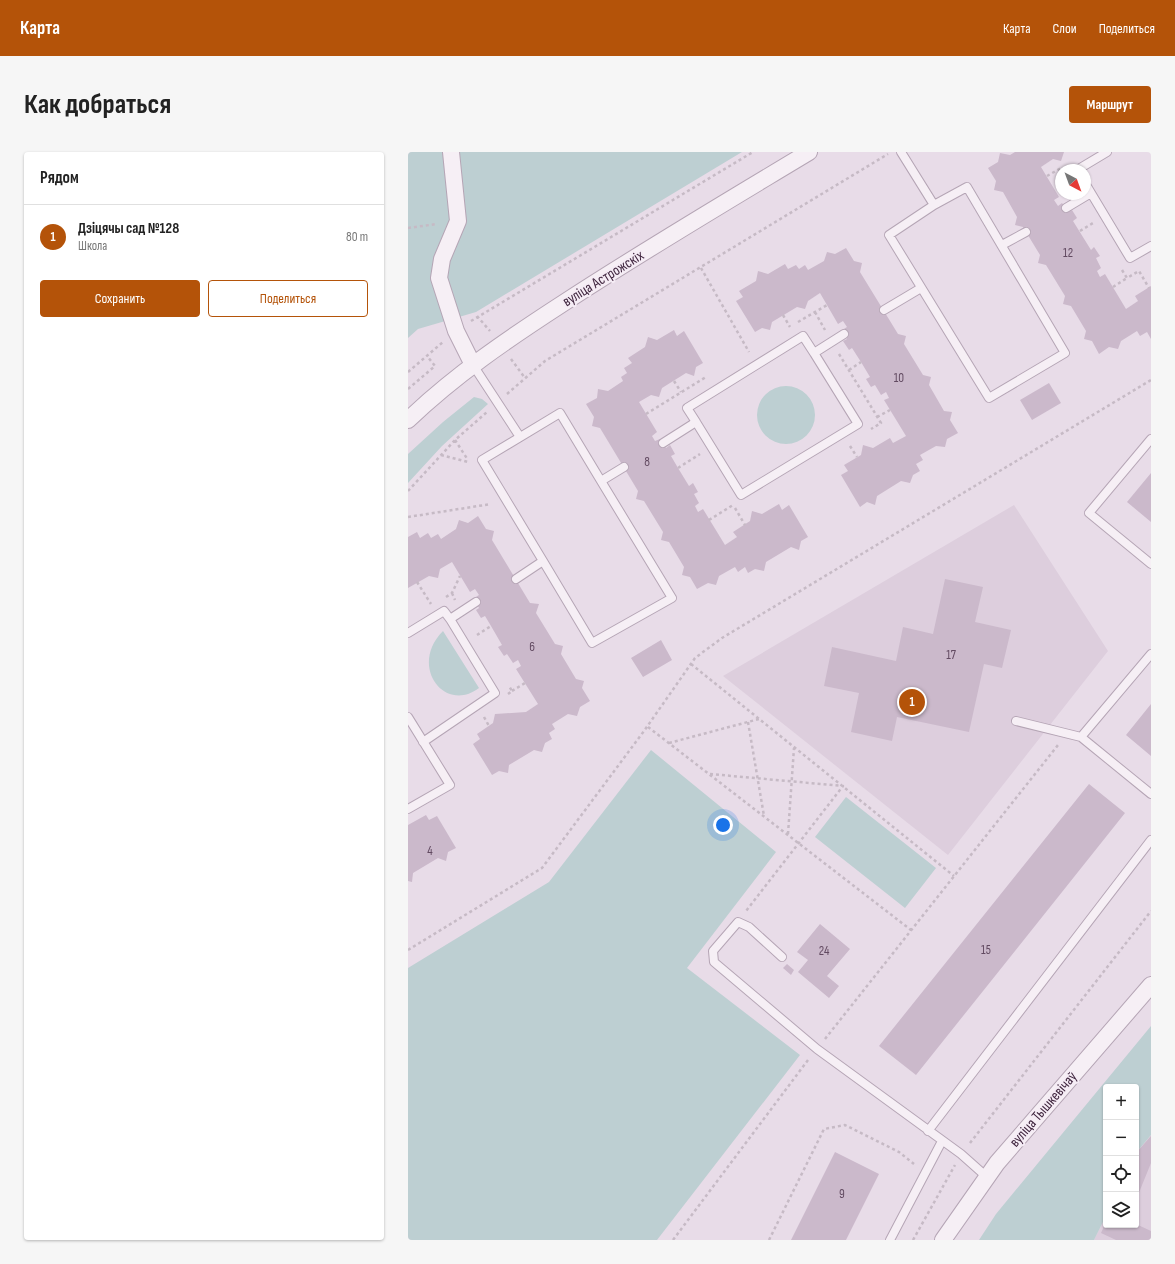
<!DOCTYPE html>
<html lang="ru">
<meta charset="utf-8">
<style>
:root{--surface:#fff;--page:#f6f6f6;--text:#222;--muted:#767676;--line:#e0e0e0;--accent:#b45309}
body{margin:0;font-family:"Sofia Sans Condensed",sans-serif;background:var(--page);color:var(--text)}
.controls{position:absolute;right:12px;bottom:12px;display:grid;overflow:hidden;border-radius:4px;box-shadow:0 1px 3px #0004}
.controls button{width:36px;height:36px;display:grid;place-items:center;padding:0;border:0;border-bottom:1px solid var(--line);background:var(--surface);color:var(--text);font:20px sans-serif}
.compass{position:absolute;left:647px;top:12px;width:36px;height:36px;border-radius:50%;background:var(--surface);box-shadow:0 1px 3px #0004;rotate:139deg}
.you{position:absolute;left:315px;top:673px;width:14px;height:14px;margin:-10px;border:3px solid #fff;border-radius:50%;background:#1a73e8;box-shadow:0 0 0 6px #1a73e833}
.badge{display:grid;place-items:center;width:26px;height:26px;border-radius:50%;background:var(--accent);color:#fff;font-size:13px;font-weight:700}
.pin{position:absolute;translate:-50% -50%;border:2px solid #fff;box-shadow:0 1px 4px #0006}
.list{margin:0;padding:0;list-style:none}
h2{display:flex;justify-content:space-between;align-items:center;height:52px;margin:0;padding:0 16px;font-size:17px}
h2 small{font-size:13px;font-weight:400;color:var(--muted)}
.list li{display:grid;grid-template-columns:26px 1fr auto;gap:12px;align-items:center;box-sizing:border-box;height:64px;padding:0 16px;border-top:1px solid var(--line)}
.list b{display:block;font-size:15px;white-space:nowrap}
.list p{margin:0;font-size:13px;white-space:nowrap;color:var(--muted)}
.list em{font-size:13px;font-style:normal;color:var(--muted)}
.actions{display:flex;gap:8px;padding:12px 16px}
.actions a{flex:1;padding:9px 0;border:1px solid var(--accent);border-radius:4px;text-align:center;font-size:14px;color:var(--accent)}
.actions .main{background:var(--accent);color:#fff}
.icon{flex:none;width:22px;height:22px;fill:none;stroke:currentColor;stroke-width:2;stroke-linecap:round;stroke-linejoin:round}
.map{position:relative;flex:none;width:743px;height:1088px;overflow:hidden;border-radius:4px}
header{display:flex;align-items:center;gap:24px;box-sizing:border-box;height:56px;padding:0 20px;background:var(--accent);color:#fff}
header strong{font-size:19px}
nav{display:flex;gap:22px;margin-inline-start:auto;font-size:14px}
.intro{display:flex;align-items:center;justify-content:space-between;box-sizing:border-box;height:96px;padding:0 24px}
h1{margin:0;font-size:28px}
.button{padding:10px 18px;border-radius:4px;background:var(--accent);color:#fff;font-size:14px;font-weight:700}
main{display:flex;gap:24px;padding:0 24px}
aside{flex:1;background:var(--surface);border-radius:4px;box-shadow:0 1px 3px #0004}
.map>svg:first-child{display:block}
.built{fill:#ddcedd}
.green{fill:#bdcfd2}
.building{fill:#cbb9cb}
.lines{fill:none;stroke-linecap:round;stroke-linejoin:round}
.service-casing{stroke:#b5a5b5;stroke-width:10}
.minor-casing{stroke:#b5a5b5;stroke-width:18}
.path{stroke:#c6bac5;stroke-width:2.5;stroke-dasharray:3 3;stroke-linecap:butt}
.service{stroke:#f6eff5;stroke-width:8}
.minor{stroke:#f6eff5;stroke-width:16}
.labels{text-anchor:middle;stroke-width:4;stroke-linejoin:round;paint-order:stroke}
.number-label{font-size:13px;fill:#624a61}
.street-label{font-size:15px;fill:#3f253e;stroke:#f5ecf5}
</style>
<header>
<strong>Карта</strong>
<nav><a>Карта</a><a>Слои</a><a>Поделиться</a></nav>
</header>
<div class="intro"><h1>Как добраться</h1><a class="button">Маршрут</a></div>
<main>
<aside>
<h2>Рядом<small></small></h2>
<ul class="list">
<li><span class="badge">1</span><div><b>Дзіцячы сад №128</b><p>Школа</p></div><em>80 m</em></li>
</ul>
<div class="actions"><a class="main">Сохранить</a><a>Поделиться</a></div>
</aside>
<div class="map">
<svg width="743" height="1088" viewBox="0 0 743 1088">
<rect width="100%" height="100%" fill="#e8dce8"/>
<!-- built -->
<path class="built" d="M606,353L700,499L540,703L315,524Z
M743,983V1088H686L698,1064V1073H728V1001Z"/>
<!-- green -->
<path class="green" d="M0,0H334L68,160L10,177L0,186Z
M349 263a29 29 0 1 1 58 0a29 29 0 1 1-58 0Z
M66,245L74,247L80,252L34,294L0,331V302L35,270Z
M35,479L71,536C37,562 0,514 35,479Z
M243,598L368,700L279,816L392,903L249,1088H0V816L141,730Z
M438,645L528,716L497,756L407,685Z
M743,874V983L728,1001V935H698V1064L686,1088H571L588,1062Z"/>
<!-- building -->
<path class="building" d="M607,0H656L653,9L645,7L633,15L651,45L646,48L650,54L654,51L660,60L664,58L669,66L665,69L683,98L686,95L692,104L688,106L693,116L689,119L692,125L697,122L718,157L730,149L727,144L743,134V187L739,180L732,184L729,179L713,189L710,197L701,195L691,202L684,189L676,187L678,179L663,154L655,152L657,144L638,113L630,111L632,103L615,75L607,73L609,65L595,40L586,38L588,29L580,16L590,10L592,1L602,3Z
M438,96L446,109L454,111L452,120L490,182L498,184L496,192L515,223L523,225L521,233L536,259L544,260L542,268L550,281L539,287L537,295L528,294L512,303L515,308L508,312L512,319L505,323L502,331L493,329L469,344L467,353L459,350L452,355L433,323L440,319L436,313L453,303L455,293L465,296L482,286L485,291L498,284L476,248L481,246L478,240L473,243L467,233L463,235L458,227L462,225L453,210L444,196L441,198L435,189L439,187L434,178L439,175L435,169L430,172L412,141L400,149L397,157L389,155L364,170L362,178L354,176L347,180L328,149L335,145L331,139L348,129L350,119L360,122L377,112L380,117L388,113L391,117L397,113L400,118L416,109L419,100L427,102Z
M266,178L269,184L276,179L295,211L288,215L286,224L278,221L254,236L251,245L243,243L231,250L249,280L244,284L247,289L252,287L258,296L262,293L267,302L263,304L270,316L281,334L285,331L290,340L286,342L291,351L287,354L290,360L295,357L317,393L329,385L325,380L342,369L344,359L354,362L371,352L374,358L381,353L400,385L393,389L391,398L383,395L358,410L356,419L347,417L340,421L337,415L330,420L327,415L311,424L308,433L300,431L289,437L282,425L274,423L276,415L261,390L253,388L255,380L236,349L228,347L230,339L192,276L184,274L186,265L178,252L189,246L190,237L200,239L215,229L213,225L219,221L216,216L224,211L220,206L237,195L240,185L249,188Z
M641,231L653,251L624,268L612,248Z
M743,321V370L719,350Z
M70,364L78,377L86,379L84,388L122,451L131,452L128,461L147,492L155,494L153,502L168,527L176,529L174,536L182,549L172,555L169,564L160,562L144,572L147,577L141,581L144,587L137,591L134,600L126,598L101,613L100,621L91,619L84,623L65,592L72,587L69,582L85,571L87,562L118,560L130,552L108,517L113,514L110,508L105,511L99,502L96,504L90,495L94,493L83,474L77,464L73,466L68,458L71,456L66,446L71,443L67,437L62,440L44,410L32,417L30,426L21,424L0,436V385L9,380L12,386L20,381L23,386L30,382L33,387L48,377L51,368L60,371Z
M537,427L575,435L567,470L603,478L594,516L576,512L561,580L489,565L484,589L443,580L451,541L416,534L424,495L488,509L495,475L525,482Z
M253,488L264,508L235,525L223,506Z
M743,552V604L718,583Z
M681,632L717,661L508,923L471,894Z
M18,663L21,668L29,664L48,696L40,700L38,709L30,706L5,721L4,730L0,729V673Z
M412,772L442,797L419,824L431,834L421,846L390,820L400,808L389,800Z
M379,812L386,818L383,823L375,816Z
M743,984V1011L728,1048V1001Z
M427,1000L471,1022L438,1088H383Z
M698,1070V1073L728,1072L743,1079V1088H708L693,1081Z"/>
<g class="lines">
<!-- service casing -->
<g class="service-casing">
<path id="service" d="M493,0L526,53
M669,18L699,0
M677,31L722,106L743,94
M559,35L657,201L581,246L481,83L526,53Z
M658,56L683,41
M594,93L618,80
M476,158L513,136
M65,213L112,285
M288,270L333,343L450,272L406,201L436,182
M743,287L681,361L743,412
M255,291L288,270L279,256L395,184L406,201
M135,409L184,491L264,446L193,329L216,315
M108,427L135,409L74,308L152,261L193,329
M0,481L36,459L42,467
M0,565L42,633L0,657
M608,569L673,585L743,642
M673,585L743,502
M15,590L87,541L42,467L68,450
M374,805L341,775L330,770L305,799L306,810L409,897L553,1002L580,1026
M520,979L743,688
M482,1088L534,989"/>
</g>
<!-- minor casing -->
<g class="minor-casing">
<path id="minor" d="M43,0L50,69L34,107L31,126L48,179L65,213
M0,268C47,223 100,187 154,152C235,99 318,50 401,0
M535,1088L589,1011L743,833"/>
</g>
<!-- path -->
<path class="path" d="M639,24L653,16
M0,76L29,72
M672,79L685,71
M293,116L341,200
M714,118L719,126L731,119L741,136
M705,135L719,126
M407,160L417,178
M375,163L382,175
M69,164L82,179
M63,169L345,0
M390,170L419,153
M431,202L473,271L463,277
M103,207L117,226
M441,218L453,210
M0,220L35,190
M266,229L273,240
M0,237L27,214L19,204
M99,242L137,209L480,2
M238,262L298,225
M469,265L482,258
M47,288L60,308
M442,294L449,305
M33,303L60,310
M270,316L292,302
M0,339L47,288L79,260
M327,356L337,373
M0,365L83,352
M301,368L325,353
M9,430L23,452
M44,441L47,448
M38,445L44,441L52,424
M69,483L83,474
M283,512L546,724
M104,539L117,531
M100,542L104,539L101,534
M76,565L81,574
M340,570L356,664
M240,575L503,778
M261,591L351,567
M302,622L435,634L338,759
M380,682L386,596
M0,798L134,716L236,579L287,506L314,486L743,228
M417,887L650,593
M562,991L743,759
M265,1088L400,908
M361,1088L416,977L437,973L491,1000L506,1012
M505,1088L547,1013"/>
<!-- service -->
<use href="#service" class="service"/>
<!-- minor -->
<use href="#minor" class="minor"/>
</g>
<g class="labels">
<!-- number labels -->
<g class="number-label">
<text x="660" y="105">12</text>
<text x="491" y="230">10</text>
<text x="239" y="314">8</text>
<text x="124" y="499">6</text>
<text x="543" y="507">17</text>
<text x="22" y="703">4</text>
<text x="578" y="802">15</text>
<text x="416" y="803">24</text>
<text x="434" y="1046">9</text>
</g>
<!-- street labels -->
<g class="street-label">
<text transform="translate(195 126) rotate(-32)" y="5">вуліца Астрожскіх</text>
<text transform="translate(635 957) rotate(-49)" y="5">вуліца Тышкевічаў</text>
</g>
</g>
</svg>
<div class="controls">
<button>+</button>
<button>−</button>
<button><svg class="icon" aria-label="locate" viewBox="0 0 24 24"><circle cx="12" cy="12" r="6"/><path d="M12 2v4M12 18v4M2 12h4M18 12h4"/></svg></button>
<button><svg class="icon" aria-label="layers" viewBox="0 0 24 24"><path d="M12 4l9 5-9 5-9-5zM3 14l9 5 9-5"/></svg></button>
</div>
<svg class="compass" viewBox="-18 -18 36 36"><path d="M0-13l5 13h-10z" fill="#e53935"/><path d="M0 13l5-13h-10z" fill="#767676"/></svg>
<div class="you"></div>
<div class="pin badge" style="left:504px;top:550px">1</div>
</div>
</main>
